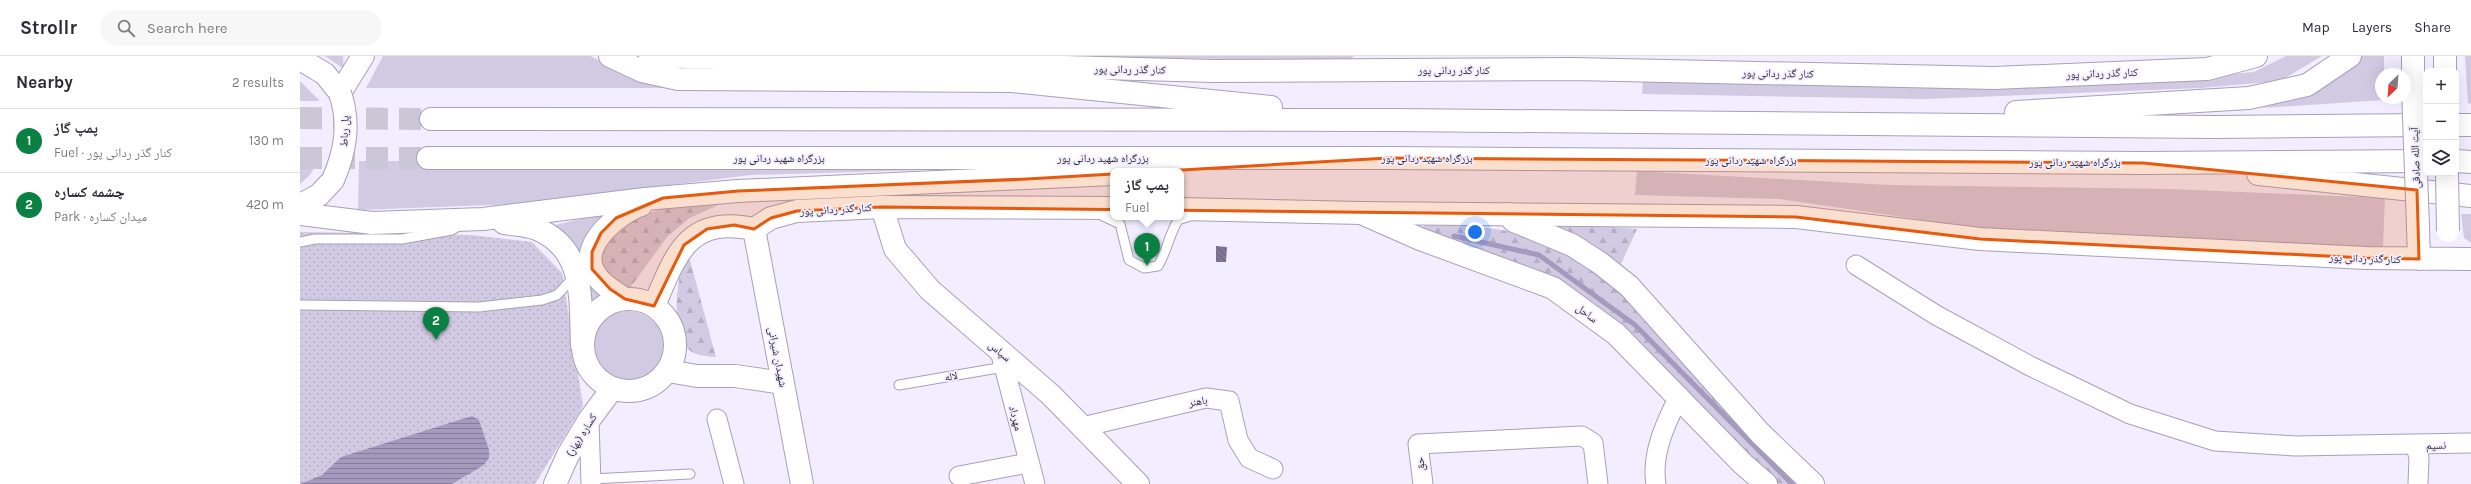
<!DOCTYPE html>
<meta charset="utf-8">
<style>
:root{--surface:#fff;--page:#f7f7f7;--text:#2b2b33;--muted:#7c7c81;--line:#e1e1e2;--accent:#0b8043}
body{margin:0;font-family:Karla,"Noto Naskh Arabic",sans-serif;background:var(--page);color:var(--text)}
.controls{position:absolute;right:12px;top:12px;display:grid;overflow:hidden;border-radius:8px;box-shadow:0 4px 16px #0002}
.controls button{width:36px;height:36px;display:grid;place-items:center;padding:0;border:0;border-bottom:1px solid var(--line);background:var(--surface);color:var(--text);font:20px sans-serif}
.compass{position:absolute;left:2075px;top:12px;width:36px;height:36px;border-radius:50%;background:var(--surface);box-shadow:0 4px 16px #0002;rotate:205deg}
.you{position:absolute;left:1175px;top:176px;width:14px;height:14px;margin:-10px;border:3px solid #fff;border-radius:50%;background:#1a73e8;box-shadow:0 0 0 6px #1a73e833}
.badge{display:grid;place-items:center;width:26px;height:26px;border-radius:50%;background:var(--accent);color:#fff;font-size:13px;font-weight:700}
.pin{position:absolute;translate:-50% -33px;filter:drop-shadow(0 1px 2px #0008)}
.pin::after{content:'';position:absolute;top:21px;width:14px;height:12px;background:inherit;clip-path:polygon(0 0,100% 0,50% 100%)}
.popup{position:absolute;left:810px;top:112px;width:74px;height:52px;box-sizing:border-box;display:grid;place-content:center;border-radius:8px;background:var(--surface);filter:drop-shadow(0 1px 3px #0005);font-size:13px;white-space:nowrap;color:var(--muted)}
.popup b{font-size:15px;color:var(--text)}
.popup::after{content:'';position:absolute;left:50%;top:100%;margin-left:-8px;border:8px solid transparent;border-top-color:var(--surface)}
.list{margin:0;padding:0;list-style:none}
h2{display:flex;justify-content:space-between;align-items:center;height:52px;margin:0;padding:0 16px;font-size:17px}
h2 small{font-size:13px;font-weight:400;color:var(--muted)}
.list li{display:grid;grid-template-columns:26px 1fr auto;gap:12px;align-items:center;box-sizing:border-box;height:64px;padding:0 16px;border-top:1px solid var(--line)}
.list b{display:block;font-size:15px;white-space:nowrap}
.list p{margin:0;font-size:13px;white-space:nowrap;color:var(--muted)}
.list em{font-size:13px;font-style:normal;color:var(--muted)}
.icon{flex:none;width:22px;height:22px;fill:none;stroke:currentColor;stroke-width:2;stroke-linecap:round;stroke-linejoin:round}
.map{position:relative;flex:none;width:2171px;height:428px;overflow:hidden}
header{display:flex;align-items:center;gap:24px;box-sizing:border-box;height:56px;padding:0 20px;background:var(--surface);border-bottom:1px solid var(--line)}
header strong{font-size:19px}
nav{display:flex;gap:22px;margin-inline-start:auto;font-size:14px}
.search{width:280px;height:36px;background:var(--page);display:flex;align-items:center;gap:10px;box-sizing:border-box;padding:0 14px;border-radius:16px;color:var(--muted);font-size:15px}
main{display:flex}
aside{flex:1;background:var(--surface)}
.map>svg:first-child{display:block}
.green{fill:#d2c9e3}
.forest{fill:url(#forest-firs)}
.park{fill:url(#park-dots)}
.water{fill:url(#water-rules)}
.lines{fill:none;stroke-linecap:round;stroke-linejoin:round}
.stream{stroke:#a699be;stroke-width:5}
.building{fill:url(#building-back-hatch)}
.highway-tunnel{stroke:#cbc7d6;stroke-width:22;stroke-dasharray:22 11;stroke-linecap:butt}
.lane-casing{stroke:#a89fb9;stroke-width:11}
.street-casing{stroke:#a89fb9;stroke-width:21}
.secondary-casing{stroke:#a89fb9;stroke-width:24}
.primary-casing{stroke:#a89fb9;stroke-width:24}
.highway-casing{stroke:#a89fb9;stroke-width:24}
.lane{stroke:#fff;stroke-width:9}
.street{stroke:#fff;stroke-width:19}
.secondary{stroke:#fff;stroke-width:22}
.primary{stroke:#fff;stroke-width:22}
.highway{stroke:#fff;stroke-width:22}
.primary-bridge-casing{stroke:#a89fb9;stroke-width:24;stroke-linecap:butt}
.primary-bridge{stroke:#fff;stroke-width:22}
.marked{fill:#e8590c;fill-opacity:0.2;stroke:#e8590c;stroke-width:3;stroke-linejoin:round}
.labels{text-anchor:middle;stroke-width:3.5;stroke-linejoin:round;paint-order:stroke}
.street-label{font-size:11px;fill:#2c2933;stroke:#f3eeff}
</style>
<header>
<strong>Strollr</strong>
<div class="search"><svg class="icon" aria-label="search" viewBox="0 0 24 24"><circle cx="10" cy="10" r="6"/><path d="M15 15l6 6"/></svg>Search here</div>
<nav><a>Map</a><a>Layers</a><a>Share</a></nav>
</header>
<main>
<aside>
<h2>Nearby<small>2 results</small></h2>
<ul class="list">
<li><span class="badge">1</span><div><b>پمپ گاز</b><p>Fuel · کنار گذر ردانی پور</p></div><em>130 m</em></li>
<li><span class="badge">2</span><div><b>چشمه کساره</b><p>Park · میدان کساره</p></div><em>420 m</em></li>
</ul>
</aside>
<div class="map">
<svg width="2171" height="428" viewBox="0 0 2171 428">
<defs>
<pattern id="forest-firs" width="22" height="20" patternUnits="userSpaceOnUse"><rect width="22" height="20" fill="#d2c9e3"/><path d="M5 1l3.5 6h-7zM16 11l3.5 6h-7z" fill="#b4adc3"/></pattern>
<pattern id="park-dots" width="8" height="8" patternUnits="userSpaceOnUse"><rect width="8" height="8" fill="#d2c9e3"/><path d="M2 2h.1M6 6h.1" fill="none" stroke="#b4adc3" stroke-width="1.8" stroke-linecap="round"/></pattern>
<pattern id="water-rules" width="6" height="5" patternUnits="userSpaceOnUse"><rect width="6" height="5" fill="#a699be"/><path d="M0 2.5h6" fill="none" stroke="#877d9b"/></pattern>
<pattern id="building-back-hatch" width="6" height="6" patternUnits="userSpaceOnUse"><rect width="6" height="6" fill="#827598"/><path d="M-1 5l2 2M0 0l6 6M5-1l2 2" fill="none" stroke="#6b607d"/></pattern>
</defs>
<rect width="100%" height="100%" fill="#f3eeff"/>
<!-- green -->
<path class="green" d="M25,0H43L44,13Z
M83,0H290L321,16L397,32H66Z
M607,0H1054L1050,4Z
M1986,0H2022L1980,25L1901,32L1625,43L1342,38L1343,25L1864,24L1954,16Z
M2062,0H2084V18H2081V42H2084V44L1962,52L1989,43L2060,4Z
M2165,0H2171V47L2168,48Z
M0,25L20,45H0Z
M0,104H20L9,120L0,128Z
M59,105H122L724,111L450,119L219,148L58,154Z
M1337,115L1589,129L1871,133L2085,142L2083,193L1671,171L1479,143L1335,139Z
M322,153L312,241L297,250L284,266L251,170Z
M2161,158H2171V187L2164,182Z
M292 291a36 36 0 1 1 72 0a36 36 0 1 1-72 0Z"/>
<!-- forest -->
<path class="forest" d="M418,149L388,163L367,181L330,232C310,235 305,217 297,202C328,150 363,151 418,149Z
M1236,165L1337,173L1321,208L1285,187Z
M1125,168L1166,169L1222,177L1295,210L1506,428H1472L1322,276L1120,176Z
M387,193L416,301C405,300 395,300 387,292C369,273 378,215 387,193Z"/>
<!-- park -->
<path class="park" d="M0,176L172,179L232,186L262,217L283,350L235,428H0Z"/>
<!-- water -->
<path class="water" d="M172,360L179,364L189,394V402L184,409L152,428H0L22,419L41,401Z"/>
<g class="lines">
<!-- stream -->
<path class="stream" d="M1154,180L1239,199L1335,269L1492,428"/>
</g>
<!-- building -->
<path class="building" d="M916,190L927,191L926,206H916Z"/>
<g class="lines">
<!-- highway-tunnel -->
<path class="highway-tunnel" d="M0,62L131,63
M0,102H128"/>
<!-- lane casing -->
<g class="lane-casing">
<path id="lane" d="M799,158L820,168L829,204L844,212L858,210C867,195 869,179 878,164L890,160
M0,186L15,183H102L152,174L157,171
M0,249L179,251L242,244L257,239L275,220
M599,329L704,311
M291,423L390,418"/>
</g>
<!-- street casing -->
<g class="street-casing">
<path id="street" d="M1556,209L1636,259L1730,310L1830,358L1915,385L1996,390L2171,387
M700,295L735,428
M417,363L434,428
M289,364L291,428
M782,371L906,342L929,345L938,384L949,402L973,413
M2116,389L2119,403L2118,428
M659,420L728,407
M1123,428L1118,388L1282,380L1293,387L1298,428
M1356,428C1351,397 1366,367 1379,340"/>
</g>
<!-- secondary casing -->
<g class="secondary-casing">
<path id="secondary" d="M40,37L63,0
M582,151L595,193L630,234L751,339L838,428
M1061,157L1120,183L1253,232L1316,278L1443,408L1466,428
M1207,158L1214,165L1272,189L1300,207L1329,230L1460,377L1513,428
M454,173L502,428
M368,315L397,320H435L483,327
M255,428L268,399L289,364L312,333"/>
</g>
<!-- primary casing -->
<g class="primary-casing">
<path id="primary" d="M350,0L914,15L1274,13L1694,22L1907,13L1956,0
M2113,0V34
M0,3L25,18L40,37
M2145,15V0
M0,149L19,139L33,124
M881,153L1061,157L1496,161L1680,183L2066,202L2171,203
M2118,171L2119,203
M283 289a46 46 0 1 1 92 0a46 46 0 1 1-92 0Z
M354,250C376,198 388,159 454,173L471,162L497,155L582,151L813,152"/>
</g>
<!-- highway casing -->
<g class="highway-casing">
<path id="highway" d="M310,0L342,15L378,23L712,25L971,51
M1716,56L1949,42L2007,29L2050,0
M131,63L1094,64L1914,71L2126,69
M2156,69H2171
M128,102H1088L1843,107L2126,105
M2156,105L2171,106
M1958,118L2171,140
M0,158L72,167L183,163L345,143L438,135L813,118
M204,167C214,169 227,169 237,173C286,193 280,245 282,289
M325,243C313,235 299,227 293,214C280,187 320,156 341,149"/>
</g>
<!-- lane -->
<use href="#lane" class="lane"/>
<!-- street -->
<use href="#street" class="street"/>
<!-- secondary -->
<use href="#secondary" class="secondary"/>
<!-- primary -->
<use href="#primary" class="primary"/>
<!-- highway -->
<use href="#highway" class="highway"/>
<!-- primary-bridge casing -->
<g class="primary-bridge-casing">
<path id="primary-bridge" d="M2113,34L2118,171
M2147,117L2148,175
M33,124C46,94 50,67 40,37"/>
</g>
<!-- primary-bridge -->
<use href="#primary-bridge" class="primary-bridge"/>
</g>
<!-- marked area -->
<path class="marked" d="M1088,102L1843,107L2117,134L2119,203L2066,202L1680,183L1496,161L582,151L497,155L471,162L454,173L434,169L407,173L384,189L354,250L325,243L310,233L292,213V196L301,177L316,162L363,142L438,135L727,123Z"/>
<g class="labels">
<!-- street labels -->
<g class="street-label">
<text transform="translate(830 13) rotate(1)" y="4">کنار گذر ردانی پور</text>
<text x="1154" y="18">کنار گذر ردانی پور</text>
<text transform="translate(1478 17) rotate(1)" y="4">کنار گذر ردانی پور</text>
<text transform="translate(1802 17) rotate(-2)" y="4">کنار گذر ردانی پور</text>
<text transform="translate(44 75) rotate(-87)" y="4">پل رباط</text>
<text x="479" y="106">بزرگراه شهید ردانی پور</text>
<text x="803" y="106">بزرگراه شهید ردانی پور</text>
<text x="1127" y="106">بزرگراه شهید ردانی پور</text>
<text transform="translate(2115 102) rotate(-92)" y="4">آیت الله صادقی</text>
<text x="1451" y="108">بزرگراه شهید ردانی پور</text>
<text x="1775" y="110">بزرگراه شهید ردانی پور</text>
<text transform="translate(536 153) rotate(-3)" y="4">کنار گذر ردانی پور</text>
<text transform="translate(2065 202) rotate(2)" y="4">کنار گذر ردانی پور</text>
<text transform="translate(1287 257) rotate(36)" y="4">ساحل</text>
<text transform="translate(700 295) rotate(40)" y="4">سپاس</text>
<text transform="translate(478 301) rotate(79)" y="4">شهیدان شیرانی</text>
<text transform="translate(651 320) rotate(-10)" y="4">لاله</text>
<text transform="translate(898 345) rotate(-9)" y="4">باهنر</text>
<text transform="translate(716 362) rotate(76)" y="4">مهرداد</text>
<text transform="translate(281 379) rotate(-58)" y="4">کساره (بهار)</text>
<text transform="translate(2136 389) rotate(-2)" y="4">نسیم</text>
<text transform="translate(1120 408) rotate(-97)" y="4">حق</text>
</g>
</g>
</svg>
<div class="controls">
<button>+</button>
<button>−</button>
<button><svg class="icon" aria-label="layers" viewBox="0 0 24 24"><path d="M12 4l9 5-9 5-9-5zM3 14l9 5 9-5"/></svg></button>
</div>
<svg class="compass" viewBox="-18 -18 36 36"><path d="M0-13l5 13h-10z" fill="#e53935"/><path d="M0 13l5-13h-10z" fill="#7c7c81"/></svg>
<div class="you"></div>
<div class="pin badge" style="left:847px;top:210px">1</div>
<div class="popup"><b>پمپ گاز</b>Fuel</div>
<div class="pin badge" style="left:136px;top:284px">2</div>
</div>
</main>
